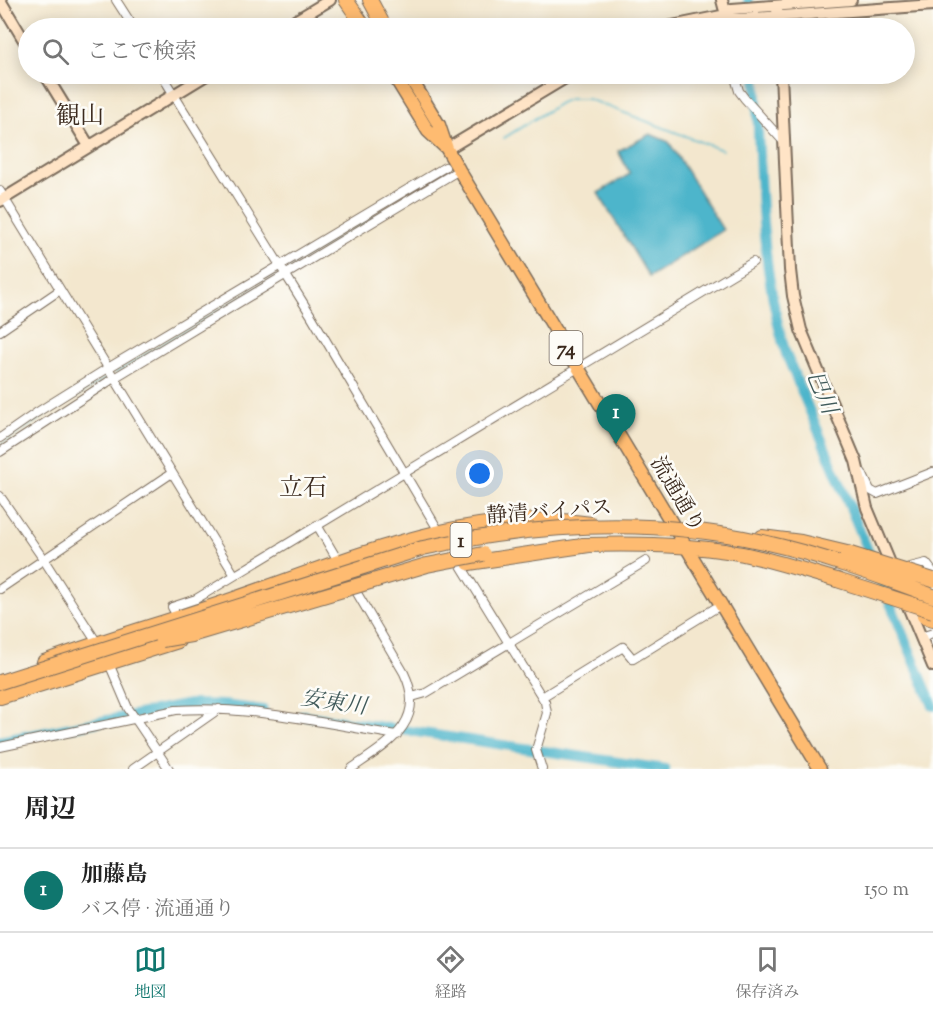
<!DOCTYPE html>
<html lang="ja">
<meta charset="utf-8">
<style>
:root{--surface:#fff;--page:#f6f6f6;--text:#222;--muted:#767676;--line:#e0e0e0;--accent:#0f766e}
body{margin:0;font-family:"Sorts Mill Goudy","Noto Serif JP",serif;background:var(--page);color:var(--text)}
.you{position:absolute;left:480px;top:474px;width:21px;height:21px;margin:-15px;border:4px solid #fff;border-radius:50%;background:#1a73e8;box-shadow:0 0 0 9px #1a73e833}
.badge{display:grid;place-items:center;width:39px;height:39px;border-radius:50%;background:var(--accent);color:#fff;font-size:20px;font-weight:700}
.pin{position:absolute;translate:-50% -50px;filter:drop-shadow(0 2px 3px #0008)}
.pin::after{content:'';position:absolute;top:32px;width:21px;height:18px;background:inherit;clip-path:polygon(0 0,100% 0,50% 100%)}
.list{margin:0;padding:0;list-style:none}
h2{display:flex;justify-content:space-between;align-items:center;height:78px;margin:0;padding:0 24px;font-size:26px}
h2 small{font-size:20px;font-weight:400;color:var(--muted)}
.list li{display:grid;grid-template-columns:39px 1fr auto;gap:18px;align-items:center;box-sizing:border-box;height:84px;padding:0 24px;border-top:2px solid var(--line)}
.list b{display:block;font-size:22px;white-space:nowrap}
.list p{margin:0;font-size:20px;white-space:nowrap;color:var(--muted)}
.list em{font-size:20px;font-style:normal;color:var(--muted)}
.icon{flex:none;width:33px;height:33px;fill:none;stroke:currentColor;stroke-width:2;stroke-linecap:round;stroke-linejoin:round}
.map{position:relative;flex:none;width:933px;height:769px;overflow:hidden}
.search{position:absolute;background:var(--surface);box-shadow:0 3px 15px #0003;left:18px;right:18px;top:18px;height:66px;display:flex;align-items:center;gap:15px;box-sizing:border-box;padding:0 21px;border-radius:33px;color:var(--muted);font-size:22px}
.sheet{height:162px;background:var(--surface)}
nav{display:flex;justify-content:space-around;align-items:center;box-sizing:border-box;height:84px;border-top:2px solid var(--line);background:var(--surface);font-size:16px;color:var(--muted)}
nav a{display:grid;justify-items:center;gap:3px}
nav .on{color:var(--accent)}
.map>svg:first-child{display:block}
.water{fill:#4db5cb;stroke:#447074;stroke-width:1.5}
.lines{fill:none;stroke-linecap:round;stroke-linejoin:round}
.stream{stroke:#4db5cb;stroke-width:1.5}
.river{stroke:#4db5cb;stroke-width:10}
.street-casing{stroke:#7b6c5c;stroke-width:10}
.secondary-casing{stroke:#7b6c5c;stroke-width:14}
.primary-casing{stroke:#7b6c5c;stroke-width:15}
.highway-casing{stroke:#7b6c5c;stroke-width:16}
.street{stroke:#fff;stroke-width:8}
.secondary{stroke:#ffe4c6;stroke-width:10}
.primary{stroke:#febb71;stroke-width:12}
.highway{stroke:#febb71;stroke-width:14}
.highway-bridge-casing{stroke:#7b6c5c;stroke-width:16;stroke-linecap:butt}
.highway-bridge{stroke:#febb71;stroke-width:14}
.labels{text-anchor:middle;stroke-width:5;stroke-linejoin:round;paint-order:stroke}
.shield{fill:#fdfcf7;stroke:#75695f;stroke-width:1.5}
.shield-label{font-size:20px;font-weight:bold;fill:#3b2a1e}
.street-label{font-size:21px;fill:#3b2a1e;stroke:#fdfcf7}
.water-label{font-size:22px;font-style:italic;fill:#415b5b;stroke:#fdfcf7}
.quarter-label{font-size:24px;fill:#3b2a1e;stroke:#fdfcf7}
</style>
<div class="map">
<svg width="933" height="769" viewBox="0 0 933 769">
<rect width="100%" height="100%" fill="#fdfcf7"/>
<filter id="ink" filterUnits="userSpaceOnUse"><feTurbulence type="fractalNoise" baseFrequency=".0167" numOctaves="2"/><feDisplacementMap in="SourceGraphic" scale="12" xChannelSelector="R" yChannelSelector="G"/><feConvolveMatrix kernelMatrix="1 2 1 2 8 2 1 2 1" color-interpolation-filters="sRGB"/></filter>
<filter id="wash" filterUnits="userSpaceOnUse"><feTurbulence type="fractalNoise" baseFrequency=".008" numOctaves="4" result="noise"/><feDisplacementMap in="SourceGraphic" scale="24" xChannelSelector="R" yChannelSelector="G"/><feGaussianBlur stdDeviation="1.35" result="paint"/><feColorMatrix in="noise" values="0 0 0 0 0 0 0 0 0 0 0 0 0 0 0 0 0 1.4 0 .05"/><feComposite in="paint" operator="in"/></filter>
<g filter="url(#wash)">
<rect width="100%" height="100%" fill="#f3e7ce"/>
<!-- water -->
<path class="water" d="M650,134L669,142L723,230L649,277L598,193L630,174L618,151Z"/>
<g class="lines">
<!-- stream -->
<path class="stream" d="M504,138L560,103L569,99H588L722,150
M287,269L444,174
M115,373L280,273
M0,445L51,411L108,377"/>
<!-- river -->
<path class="river" d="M748,0L752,28
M756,74C760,167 759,264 786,354L933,706
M302,715L665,769
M0,741L190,704L223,705L263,710"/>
</g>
</g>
<g filter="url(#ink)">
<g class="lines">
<!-- street casing -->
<g class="street-casing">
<path id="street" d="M116,0L134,28
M726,15L728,28
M161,74L312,317L440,533
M734,74L739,91L745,99L783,141
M0,191L234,574
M0,331L60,290
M0,438L36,413L108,368L445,167
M0,452L114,378L459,170
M862,473L870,490L877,494L933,472
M0,496L44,560L99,646
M317,525L404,673C428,723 387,744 351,769
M460,564L545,702L547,713L536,750L542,769
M906,568L926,563L933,572
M0,589L172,473
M178,618L172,607L196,599L753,262
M921,637L933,633
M108,661L128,708L169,769
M412,697L426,693L646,561
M542,697L623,647L633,659L722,604
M0,747L176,710C248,705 326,724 397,735
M133,769L219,709"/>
</g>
<!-- secondary casing -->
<g class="secondary-casing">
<path id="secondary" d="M0,0L28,47
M722,0L726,15
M777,9L779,28
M726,15L731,19H740L933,5
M283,28L330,0
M662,28L726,15L732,9L851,0
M45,74L89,146
M781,74L790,270L793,296L801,330L856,461L867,508L933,666
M447,149L572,74
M0,201L208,74"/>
</g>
<!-- primary casing -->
<g class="primary-casing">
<path id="primary" d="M393,74L428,131L444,146
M408,74L439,125L447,149L459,170L820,769"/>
</g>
<!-- highway casing -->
<g class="highway-casing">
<path id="highway" d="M346,0L365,28
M370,0L385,28
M762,537L801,542L847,553
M582,545C636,544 691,544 743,554C775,561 806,571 837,580
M469,563L589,545
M924,616L933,619
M44,662C107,639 171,621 234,599C348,560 468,505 591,524
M0,697L178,641"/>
</g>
<!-- street -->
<use href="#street" class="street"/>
<!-- secondary -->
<use href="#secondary" class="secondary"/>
<!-- primary -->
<use href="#primary" class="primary"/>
<!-- highway -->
<use href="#highway" class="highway"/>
<!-- highway-bridge casing -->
<g class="highway-bridge-casing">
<path id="highway-bridge" d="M847,553L933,580
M837,580L933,611
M162,640L191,635L427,565L483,554
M0,682L423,548C535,524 651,517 763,542C821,555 877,575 933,596"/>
</g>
<!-- highway-bridge -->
<use href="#highway-bridge" class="highway-bridge"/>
</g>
</g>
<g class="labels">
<!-- shield labels -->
<g class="shield">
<rect x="549.5" y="331" width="33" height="34" rx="4.5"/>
<rect x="450.5" y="523" width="21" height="34" rx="4.5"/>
</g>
<g class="shield-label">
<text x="566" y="355">74</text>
<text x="461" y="547">1</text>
</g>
<!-- street labels -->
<g class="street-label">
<text transform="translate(678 494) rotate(59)" y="7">流通通り</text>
<text transform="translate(549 511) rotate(-4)" y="7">静清バイパス</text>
</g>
<!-- water labels -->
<g class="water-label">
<text transform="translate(823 392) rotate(67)" y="8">巴川</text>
<text transform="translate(334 701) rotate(8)" y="8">安東川</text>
</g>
<!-- quarter labels -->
<g class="quarter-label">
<text x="80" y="123">観山</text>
<text x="303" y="495">立石</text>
</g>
</g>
</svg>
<div class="you"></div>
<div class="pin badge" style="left:616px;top:444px">1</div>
<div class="search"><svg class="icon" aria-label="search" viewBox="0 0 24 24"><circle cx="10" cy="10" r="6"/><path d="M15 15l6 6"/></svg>ここで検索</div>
</div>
<section class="sheet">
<h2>周辺<small></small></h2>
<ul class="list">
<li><span class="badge">1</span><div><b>加藤島</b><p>バス停 · 流通通り</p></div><em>150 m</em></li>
</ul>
</section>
<nav>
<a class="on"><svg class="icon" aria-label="map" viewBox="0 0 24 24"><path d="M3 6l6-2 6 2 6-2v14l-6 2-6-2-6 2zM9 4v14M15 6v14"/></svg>地図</a>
<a><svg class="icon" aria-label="directions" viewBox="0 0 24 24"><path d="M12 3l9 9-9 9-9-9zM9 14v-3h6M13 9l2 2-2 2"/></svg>経路</a>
<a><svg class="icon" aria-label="saved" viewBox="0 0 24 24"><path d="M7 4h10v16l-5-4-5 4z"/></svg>保存済み</a>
</nav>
